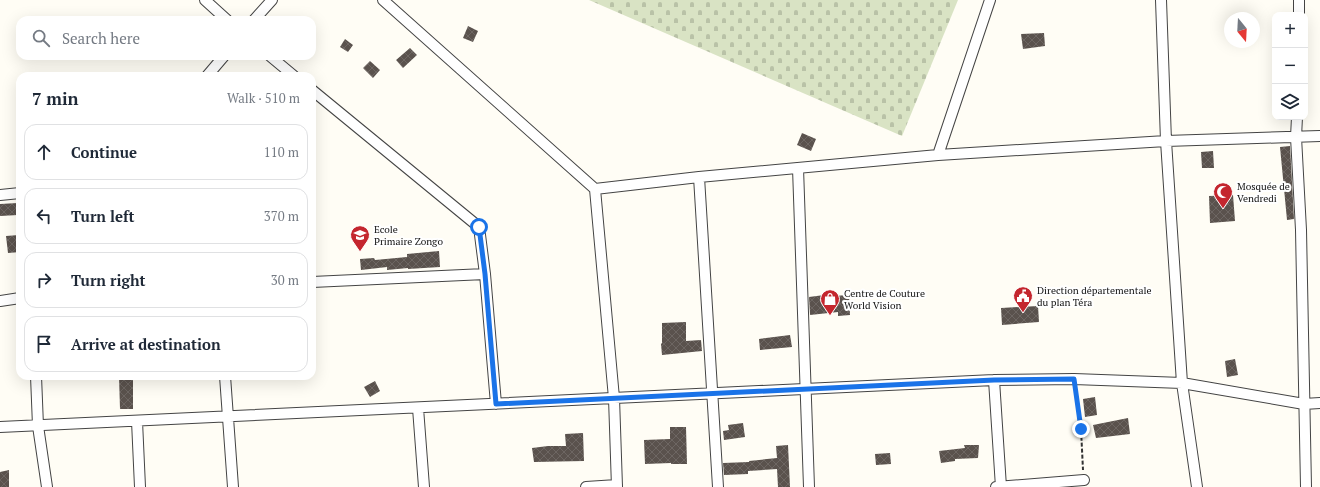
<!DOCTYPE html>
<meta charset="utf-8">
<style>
:root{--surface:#fff;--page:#f6f6f7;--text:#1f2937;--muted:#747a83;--line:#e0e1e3}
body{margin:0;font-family:"PT Serif",serif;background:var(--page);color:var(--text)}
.controls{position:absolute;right:12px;top:12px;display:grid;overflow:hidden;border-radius:8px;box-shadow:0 4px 16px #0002}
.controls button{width:36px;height:36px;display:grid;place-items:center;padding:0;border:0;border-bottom:1px solid var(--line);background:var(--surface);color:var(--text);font:20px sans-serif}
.compass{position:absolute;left:1224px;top:12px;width:36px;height:36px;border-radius:50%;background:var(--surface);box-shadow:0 4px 16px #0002;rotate:162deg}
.stop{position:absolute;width:12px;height:12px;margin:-9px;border:3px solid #1a73e8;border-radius:50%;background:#fff}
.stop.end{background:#1a73e8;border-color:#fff;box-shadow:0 1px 4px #0008}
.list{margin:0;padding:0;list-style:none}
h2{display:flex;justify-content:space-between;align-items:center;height:52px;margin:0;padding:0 16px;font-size:17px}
h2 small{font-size:13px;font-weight:400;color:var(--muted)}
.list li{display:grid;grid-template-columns:26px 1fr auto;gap:12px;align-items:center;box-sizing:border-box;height:56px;margin:0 8px 8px;padding:0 8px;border:1px solid var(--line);border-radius:12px}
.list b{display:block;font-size:15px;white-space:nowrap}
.list em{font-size:13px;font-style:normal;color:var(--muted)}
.icon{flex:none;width:22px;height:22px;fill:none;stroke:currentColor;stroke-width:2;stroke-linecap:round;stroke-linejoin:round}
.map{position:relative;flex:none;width:1320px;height:487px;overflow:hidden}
.search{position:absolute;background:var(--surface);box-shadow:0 4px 16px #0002;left:16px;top:16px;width:300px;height:44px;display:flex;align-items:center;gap:10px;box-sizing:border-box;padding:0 14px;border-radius:12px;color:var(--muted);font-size:15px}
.panel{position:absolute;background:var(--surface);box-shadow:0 4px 16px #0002;left:16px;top:72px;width:300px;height:308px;border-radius:12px}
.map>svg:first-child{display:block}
.cemetery{fill:url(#cemetery-stones)}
.building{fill:url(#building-cross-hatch)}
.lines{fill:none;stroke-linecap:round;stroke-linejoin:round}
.street-casing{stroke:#444;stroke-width:12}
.path{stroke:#333;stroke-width:2;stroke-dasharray:4 2;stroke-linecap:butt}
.street{stroke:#fff;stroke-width:10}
.route{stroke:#1a73e8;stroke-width:5}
.labels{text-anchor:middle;stroke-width:4;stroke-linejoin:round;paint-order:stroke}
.poi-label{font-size:10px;fill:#111;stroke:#fff;text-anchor:start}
</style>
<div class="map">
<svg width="1320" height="487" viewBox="0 0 1320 487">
<defs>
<pattern id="cemetery-stones" width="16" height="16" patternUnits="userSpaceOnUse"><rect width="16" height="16" fill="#d9e3c4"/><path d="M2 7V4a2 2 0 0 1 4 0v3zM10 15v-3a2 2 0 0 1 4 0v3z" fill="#b9c2a7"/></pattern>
<pattern id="building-cross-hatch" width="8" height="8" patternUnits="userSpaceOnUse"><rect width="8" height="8" fill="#5a524d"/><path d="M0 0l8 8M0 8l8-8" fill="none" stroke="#6d6662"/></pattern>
</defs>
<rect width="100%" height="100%" fill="#fffdf5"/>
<!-- cemetery -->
<path class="cemetery" d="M589,0H958L902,136Z"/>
<!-- building -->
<path class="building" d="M468,26L478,31L473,42L463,38Z
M1044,33L1045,46L1023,49L1021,34Z
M345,39L353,45L348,52L340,47Z
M410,48L417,55L403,68L396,60Z
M370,61L380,70L373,78L363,68Z
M802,133L816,139L811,151L797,145Z
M1290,146L1294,219L1287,220L1280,147Z
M1213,151L1214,168H1202L1201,152Z
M1233,195L1235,221L1210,223L1209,196Z
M18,203V215L0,216V204Z
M19,235L20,252L8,253L6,236Z
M439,251L440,267L408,269V268L387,270V267L361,270L360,259L374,258L375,260L407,257V254Z
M832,294V296L849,295L850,315L838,316V312L810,315L809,297Z
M1038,306L1039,322L1002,325L1001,308Z
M686,322V341L701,340L702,351L662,355L661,344L662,343V323Z
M790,335L792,347L760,350L759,339Z
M1235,359L1238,375L1227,377L1225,361Z
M119,376H133V409H120Z
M375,381L380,391L370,397L364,387Z
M1095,397L1097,415L1085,417L1083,399Z
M1128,418L1130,434L1096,438L1093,425Z
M743,423L745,437L724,440L723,431L729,430L728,425Z
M670,427H686L687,464H671V463L645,464L644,440L670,439Z
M583,433L584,461L534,462L532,448L548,446H566L565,434Z
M788,445L790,487H778L777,469L748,471V474L724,475L723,463L749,462V461L777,458L776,446Z
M964,445H979L978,458L955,459V461L941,463L939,451L965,448Z
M890,453L891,464L876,465L875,454Z
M9,470V487H0V472Z"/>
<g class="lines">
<!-- street casing -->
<g class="street-casing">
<path id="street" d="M205,0L227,20
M383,0L595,189L614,398L617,487
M1161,0L1166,141L1182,383L1197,487
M1299,15V0
M254,20L272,0
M270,56L294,76
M207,76L224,56
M312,90L479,227L485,274L496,404
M1297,117L1296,137L1301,230L1306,487
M938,155L990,0
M798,168L809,487
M699,177L718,487
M595,189L699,177L938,155L1166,141L1320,136
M0,195L20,193
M312,282L485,274
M0,301L20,298
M36,376L38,426L47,487
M225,376L233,487
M994,380L1001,487
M418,408L424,487
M137,421L140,487
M0,427L994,380L1074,379L1182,383L1304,404L1320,403
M586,487L617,485
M996,487L1084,480"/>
</g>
<!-- path -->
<path class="path" d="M1076,389L1081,429L1083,470"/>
<!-- street -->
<use href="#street" class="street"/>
</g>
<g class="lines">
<!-- route -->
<path class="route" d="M479,227L485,274L496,404L994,380L1074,379L1081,429"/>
</g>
<!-- icons -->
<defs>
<g id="mosque-pin" transform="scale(1)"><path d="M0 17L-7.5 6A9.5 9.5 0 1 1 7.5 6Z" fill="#c4262e" stroke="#fff"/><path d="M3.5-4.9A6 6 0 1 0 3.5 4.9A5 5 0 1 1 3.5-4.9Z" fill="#fff"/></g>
<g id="school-pin" transform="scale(1)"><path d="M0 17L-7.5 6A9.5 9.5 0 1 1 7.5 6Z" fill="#c4262e" stroke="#fff"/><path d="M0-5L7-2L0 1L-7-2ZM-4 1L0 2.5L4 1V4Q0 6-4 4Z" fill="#fff"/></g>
<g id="civic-pin" transform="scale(1)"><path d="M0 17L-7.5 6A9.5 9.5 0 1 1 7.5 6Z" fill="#c4262e" stroke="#fff"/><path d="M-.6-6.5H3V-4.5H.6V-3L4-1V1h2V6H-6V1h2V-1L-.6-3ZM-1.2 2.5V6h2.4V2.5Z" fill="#fff"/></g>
<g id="shop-pin" transform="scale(1)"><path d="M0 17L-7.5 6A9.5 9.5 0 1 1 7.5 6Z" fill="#c4262e" stroke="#fff"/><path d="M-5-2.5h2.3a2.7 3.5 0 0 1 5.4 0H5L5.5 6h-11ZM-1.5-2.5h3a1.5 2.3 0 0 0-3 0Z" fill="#fff"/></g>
</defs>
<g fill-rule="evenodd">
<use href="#mosque-pin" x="1223" y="192"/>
<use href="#school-pin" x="360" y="235"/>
<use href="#civic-pin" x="1023" y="296"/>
<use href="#shop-pin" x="830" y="299"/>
</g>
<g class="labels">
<!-- poi labels -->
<g class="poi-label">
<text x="1237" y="190">Mosquée de<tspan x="1237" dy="12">Vendredi</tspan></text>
<text x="374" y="233">Ecole<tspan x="374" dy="12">Primaire Zongo</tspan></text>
<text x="1037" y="294">Direction départementale<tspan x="1037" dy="12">du plan Téra</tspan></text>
<text x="844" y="297">Centre de Couture<tspan x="844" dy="12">World Vision</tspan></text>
</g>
</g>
</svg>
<div class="controls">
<button>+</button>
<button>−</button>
<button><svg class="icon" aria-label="layers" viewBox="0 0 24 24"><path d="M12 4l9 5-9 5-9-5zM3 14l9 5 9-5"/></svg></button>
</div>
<svg class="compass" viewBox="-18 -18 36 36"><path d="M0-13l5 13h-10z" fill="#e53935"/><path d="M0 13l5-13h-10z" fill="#747a83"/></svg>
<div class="stop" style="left:479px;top:227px"></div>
<div class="stop end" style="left:1081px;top:429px"></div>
<div class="search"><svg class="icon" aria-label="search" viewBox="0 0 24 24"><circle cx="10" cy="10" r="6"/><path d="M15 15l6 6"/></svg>Search here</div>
<section class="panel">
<h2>7 min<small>Walk · 510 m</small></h2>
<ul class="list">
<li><svg class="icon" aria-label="ahead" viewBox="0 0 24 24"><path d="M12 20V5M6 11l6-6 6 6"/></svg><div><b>Continue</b></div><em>110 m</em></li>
<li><svg class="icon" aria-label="left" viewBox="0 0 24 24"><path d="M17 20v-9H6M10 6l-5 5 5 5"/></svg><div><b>Turn left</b></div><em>370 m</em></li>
<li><svg class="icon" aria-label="right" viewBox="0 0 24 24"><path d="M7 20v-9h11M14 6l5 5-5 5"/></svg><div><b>Turn right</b></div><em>30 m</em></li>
<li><svg class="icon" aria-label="arrive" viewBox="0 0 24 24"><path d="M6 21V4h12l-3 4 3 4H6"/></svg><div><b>Arrive at destination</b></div></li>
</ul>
</section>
</div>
